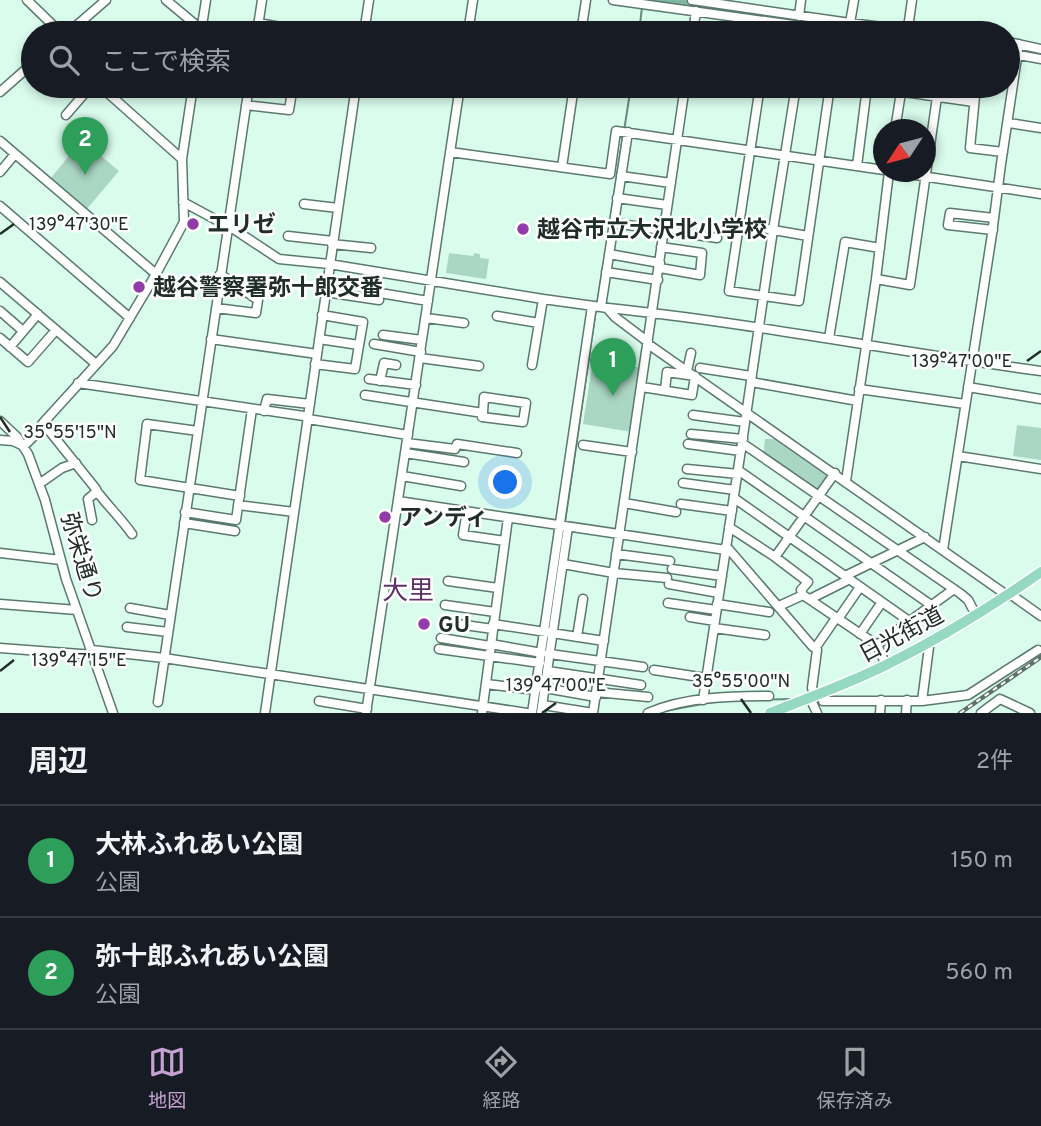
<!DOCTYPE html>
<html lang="ja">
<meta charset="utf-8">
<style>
:root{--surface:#171b24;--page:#20242c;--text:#f1f3f6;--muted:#9ea1a6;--line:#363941;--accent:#c6a1d3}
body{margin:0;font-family:Overpass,"Noto Sans JP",sans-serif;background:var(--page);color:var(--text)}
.compass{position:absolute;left:873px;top:119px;width:63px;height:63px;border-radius:50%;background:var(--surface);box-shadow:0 4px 10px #0003;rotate:234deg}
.you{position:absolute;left:506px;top:483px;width:24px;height:24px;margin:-18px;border:5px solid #fff;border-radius:50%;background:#1a73e8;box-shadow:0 0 0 10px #1a73e833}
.badge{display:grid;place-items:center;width:46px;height:46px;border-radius:50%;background:var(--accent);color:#fff;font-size:23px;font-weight:700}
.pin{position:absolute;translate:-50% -58px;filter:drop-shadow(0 2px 4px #0008)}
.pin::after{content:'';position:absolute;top:37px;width:24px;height:21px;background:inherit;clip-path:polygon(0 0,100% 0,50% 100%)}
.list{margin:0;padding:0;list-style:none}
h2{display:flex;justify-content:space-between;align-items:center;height:91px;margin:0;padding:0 28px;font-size:30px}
h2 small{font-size:23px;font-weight:400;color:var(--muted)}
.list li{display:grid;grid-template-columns:46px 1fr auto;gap:21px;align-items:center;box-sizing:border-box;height:112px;padding:0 28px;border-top:2px solid var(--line)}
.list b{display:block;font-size:26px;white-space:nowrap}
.list p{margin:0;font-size:23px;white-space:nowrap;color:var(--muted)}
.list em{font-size:23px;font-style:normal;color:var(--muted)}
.icon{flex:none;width:38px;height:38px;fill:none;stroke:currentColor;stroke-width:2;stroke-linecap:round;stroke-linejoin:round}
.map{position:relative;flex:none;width:1041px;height:713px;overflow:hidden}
.search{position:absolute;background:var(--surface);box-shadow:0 4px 10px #0003;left:21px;right:21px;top:21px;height:77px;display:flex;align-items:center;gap:18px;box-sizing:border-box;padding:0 24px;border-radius:38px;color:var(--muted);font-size:26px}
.sheet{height:315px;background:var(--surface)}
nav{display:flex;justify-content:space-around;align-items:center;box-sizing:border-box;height:98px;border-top:2px solid var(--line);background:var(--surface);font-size:19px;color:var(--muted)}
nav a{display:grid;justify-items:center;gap:4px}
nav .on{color:var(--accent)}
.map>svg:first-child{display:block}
.green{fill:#aad7c4}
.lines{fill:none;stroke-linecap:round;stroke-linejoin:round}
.stream{stroke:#628e7d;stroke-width:2}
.river{stroke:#7eb8a1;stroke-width:10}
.minor-casing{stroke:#5b796c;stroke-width:11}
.major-casing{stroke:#fff;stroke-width:13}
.minor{stroke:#fff;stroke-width:8}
.major{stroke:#95d9c2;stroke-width:10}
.rail-casing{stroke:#5d7169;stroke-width:4.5}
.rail{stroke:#fff;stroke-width:2;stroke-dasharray:5;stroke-linecap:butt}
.ticks{fill:none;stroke:#202d28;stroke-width:2.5}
.poi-dot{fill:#923ca9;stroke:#fff;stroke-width:2.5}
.labels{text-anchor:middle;stroke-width:5;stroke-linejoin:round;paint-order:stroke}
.poi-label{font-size:23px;font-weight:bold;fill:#202d28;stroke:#fff;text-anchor:start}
.street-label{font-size:23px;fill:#202d28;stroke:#fff}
.quarter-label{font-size:26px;fill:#5d3268;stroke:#fff}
.ticks-label{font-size:18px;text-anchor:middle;fill:#202d28;stroke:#fff;stroke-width:5;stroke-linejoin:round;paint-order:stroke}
</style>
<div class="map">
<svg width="1041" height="713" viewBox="0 0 1041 713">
<rect width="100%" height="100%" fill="#dafced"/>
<!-- green -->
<path class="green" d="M82,140L119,171L86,210L50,179Z
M449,253L473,256L474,253L480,254V258L489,259L486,279L446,273Z
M593,360L642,368L632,432L583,424Z
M1017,425L1041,428V460L1013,456Z
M765,439H783L833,473L818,493L763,456Z"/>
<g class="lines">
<!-- stream -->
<path class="stream" d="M639,33L642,7
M624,131L631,86
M611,214L623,136
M597,304L608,236
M565,522L596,309
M549,629L551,617
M756,700L790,699
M537,709L548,635
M670,710L719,701"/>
<!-- river -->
<path class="river" d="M649,0L884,33
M1008,48L1041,55"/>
<!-- minor casing -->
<g class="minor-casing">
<path id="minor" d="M27,0L61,33
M166,0L202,30
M613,0L851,33
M692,0L850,23L890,28H909L940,33H968
M799,16L801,0
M258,23L297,30
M850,23L854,0
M908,28L912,0
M201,32L206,0
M68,33L106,0
M257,33L262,0
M364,33L369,0
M468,33L473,0
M581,33L586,0
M693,33L696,11
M1008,42L1041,49
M1008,53L1041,59
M100,86L182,159
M760,86L729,291L799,301L830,86
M862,86L974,102
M976,86L970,148L1003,152
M0,92L33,63
M246,105L289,110L293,86H290
M66,115L91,86
M1009,123L1041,128
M895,130L902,86
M0,141L156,274
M450,152L610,174L616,131L884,170
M857,166L867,87
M562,167L574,86
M0,172L15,154
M895,172L1041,194
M621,176L671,183
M617,198L667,205
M183,202L235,230L279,259L329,264L543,299L601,307L607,308L615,317L648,342
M304,204L338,208
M0,206L130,318
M614,223L717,238
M739,224L808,236
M993,230L948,225L950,213L994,218
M288,236L333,241
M332,244L371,248
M609,254L660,263
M660,268L700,275L702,253L661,247
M606,272L658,280
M876,279L910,285L937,97
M0,282L96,364
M325,292L379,300
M380,293L428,301
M601,307L628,132
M216,308L256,313L258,300L220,274
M608,308C753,323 896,352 1041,371
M0,311L23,331
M497,316L539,323
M426,318L464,323
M383,335L422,340
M0,338L28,362L56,330
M829,338L845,242L880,248
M211,339L317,354
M319,339L359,345
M374,344L421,352
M648,344L1008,596
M10,347L38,314
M420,358L479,366
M315,364L355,369L363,322L322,315
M532,365L543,299
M700,368L751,376
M687,371L691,353
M369,379L416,385
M380,381L384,363L396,365
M751,382L858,401
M78,383L304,416L308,419L408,435
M642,387L692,395L695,376L667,372L665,390
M968,387L1041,399
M859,389L965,404
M365,395L483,413L482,417L523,422L526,403L484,397L483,413
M264,411L267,399L310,404
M693,415L745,422
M0,421L17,437L28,454L45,500L66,579L113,713
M43,423L96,489L98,494
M198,431L147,424L140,480L240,496
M691,434L743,439
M0,440L13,441L24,446L34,436L43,423L113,346L156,274L184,222L182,159L193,86
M407,443L455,449L457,444L517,453
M742,443L961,594L968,600L976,615
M688,444L741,451
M583,445L632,452
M405,453L464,462
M958,456L1041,469
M687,469L738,474
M738,470L931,605
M402,476L461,486
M846,481L876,279L889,172
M683,483L735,490
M39,484L62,468L76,463
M734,498L909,621
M398,501L726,550
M624,503L676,512
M681,504L732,511
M238,505L294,512
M467,511L463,535L505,541
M185,512L236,520L252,409
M92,520L88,499L95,493L99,494C110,508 122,520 132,534
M184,523L235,531
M729,527L775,557L808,582L801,590L803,595L877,645L886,665
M726,546L813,647H816L817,650L812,688L815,696
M943,550L992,234L1001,164L1019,44
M0,553L61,560
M616,554L670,561
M775,557L835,473
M563,564L614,573L667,578
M672,569L722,576
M845,576L925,537
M448,581L498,588
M669,584L719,593
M1010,594L1041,616
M810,599L850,579
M668,603L716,610
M0,604L77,610
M717,604L769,612
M445,605L495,612
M779,606L803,595
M130,608L170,615
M690,617L715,621
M838,619L860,587
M443,622L493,629
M493,624L604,641
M127,627L168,632
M714,628L765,635
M860,634L882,602
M577,637L583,599
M441,638L490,646
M491,644L542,653
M877,645L954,589
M816,647L836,618
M0,648L94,655
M439,649L540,663
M92,650L164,658L527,713
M550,654L643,667
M654,670L706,678
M548,671L641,685
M486,684L536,690
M545,688L596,697
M596,692L648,697
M810,698L817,713
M703,700L742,443L773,230L796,86
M319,701L367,709
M823,701H922L968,695L1038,650
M922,701L929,647L928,643
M158,702L249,86
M543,705L593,713
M265,713L356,86
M366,713L460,86
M482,713L508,518
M532,713L592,306
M541,713L568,527
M593,713L685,86
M648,713C685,697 729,696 769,696
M880,713L881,700
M906,713L907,700
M981,713L1000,699L1030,713"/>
</g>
<!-- major casing -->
<g class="major-casing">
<path id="major" d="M770,713C809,698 847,684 884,666C939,639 991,607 1041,572"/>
</g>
<!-- minor -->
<use href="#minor" class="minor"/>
<!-- major -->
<use href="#major" class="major"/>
<!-- rail casing -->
<g class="rail-casing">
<path id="rail" d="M960,713L1041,657"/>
</g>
<!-- rail -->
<use href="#rail" class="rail"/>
</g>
<!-- ticks -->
<path class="ticks" d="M0,234L14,224M1027,361L1041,351M0,417L10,432M0,671L14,660M741,699L751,713M542,713L556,703"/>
<!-- markers -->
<g class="poi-dot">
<circle cx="193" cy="224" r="7"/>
<circle cx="523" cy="229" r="7"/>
<circle cx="139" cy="287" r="7"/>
<circle cx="385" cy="517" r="7"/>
<circle cx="424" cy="624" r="7"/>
</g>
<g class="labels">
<!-- poi labels -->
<g class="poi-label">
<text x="207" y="232">エリゼ</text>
<text x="537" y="237">越谷市立大沢北小学校</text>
<text x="153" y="295">越谷警察署弥十郎交番</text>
<text x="399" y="525">アンディ</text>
<text x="438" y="632">GU</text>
</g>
<!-- street labels -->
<g class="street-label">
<text transform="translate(82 557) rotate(73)" y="8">弥栄通り</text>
<text transform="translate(901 634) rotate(-28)" y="8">日光街道</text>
</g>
<!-- quarter labels -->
<g class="quarter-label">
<text x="408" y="599">大里</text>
</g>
</g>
<g class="ticks-label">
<text x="79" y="230">139°47'30"E</text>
<text x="962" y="367">139°47'00"E</text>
<text x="70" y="438">35°55'15"N</text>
<text x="79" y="666">139°47'15"E</text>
<text x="741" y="687">35°55'00"N</text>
<text x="556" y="691">139°47'00"E</text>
</g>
</svg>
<svg class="compass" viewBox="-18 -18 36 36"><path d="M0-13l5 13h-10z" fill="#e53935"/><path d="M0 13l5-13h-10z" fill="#9ea1a6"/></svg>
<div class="you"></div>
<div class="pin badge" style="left:613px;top:396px;background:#2e9e5b">1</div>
<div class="pin badge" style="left:85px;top:175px;background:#2e9e5b">2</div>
<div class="search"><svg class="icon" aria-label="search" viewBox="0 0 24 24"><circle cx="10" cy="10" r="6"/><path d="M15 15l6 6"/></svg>ここで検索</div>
</div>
<section class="sheet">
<h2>周辺<small>2件</small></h2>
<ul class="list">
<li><span class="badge" style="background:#2e9e5b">1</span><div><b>大林ふれあい公園</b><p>公園</p></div><em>150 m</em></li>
<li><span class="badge" style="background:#2e9e5b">2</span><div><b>弥十郎ふれあい公園</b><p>公園</p></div><em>560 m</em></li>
</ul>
</section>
<nav>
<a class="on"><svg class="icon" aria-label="map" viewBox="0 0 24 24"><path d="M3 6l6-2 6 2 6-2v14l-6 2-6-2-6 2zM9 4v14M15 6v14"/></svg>地図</a>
<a><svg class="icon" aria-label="directions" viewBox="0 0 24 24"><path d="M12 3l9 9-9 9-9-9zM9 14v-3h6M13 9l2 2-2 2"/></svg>経路</a>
<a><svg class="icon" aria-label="saved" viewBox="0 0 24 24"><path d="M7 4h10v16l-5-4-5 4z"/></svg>保存済み</a>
</nav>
